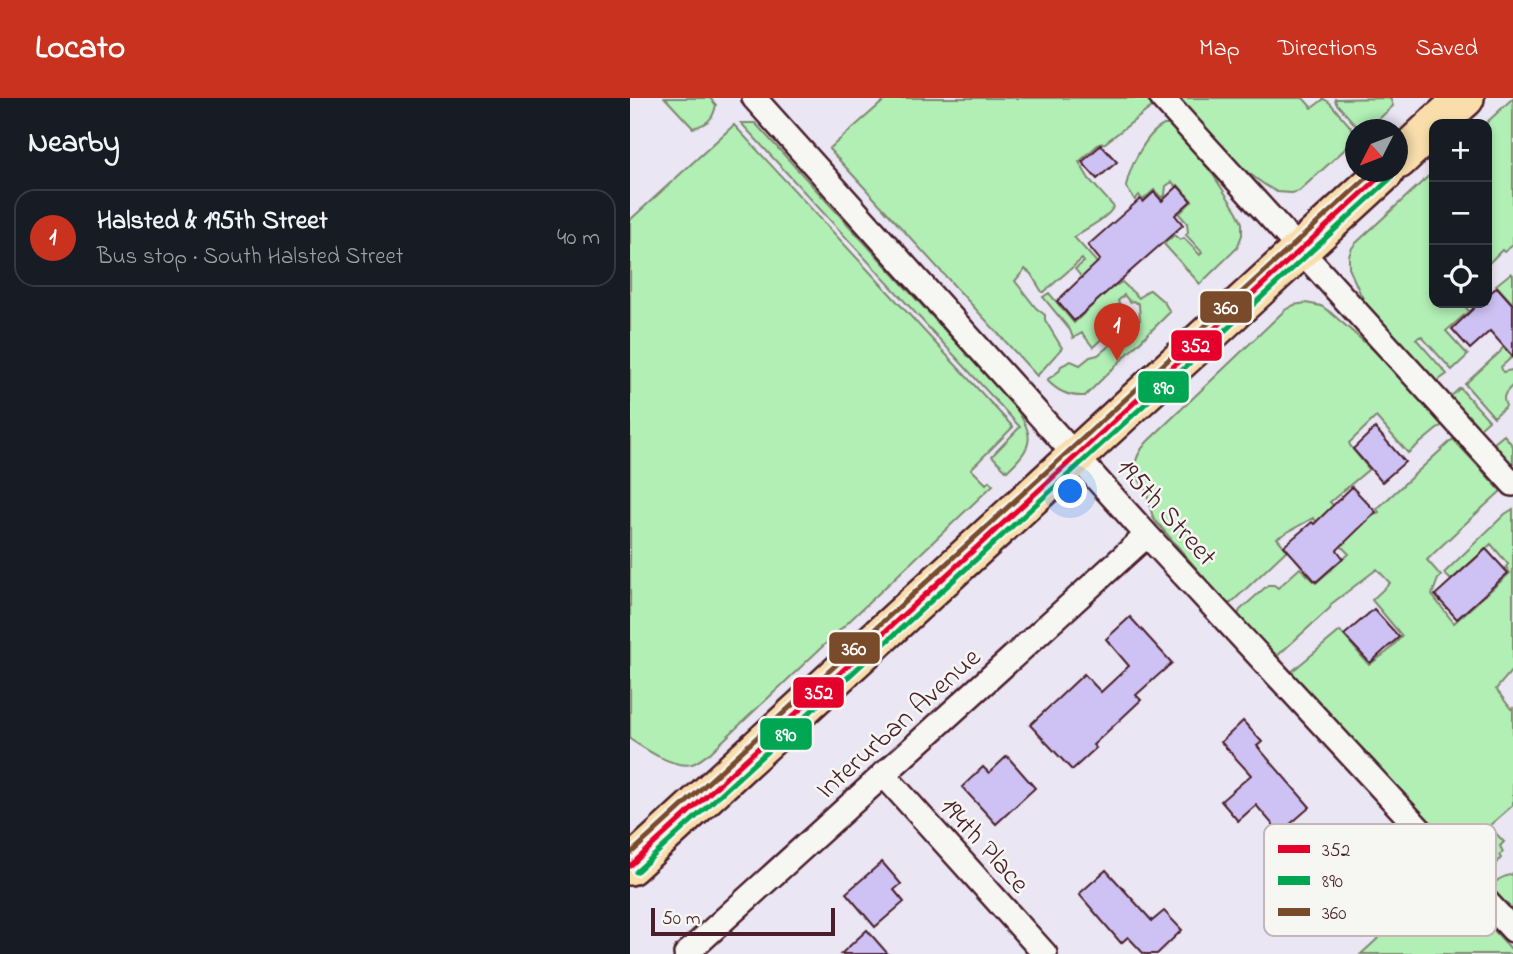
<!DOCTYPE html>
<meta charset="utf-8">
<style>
:root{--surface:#171b24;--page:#20242c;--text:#f1f3f6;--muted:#9ea1a6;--line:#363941;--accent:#c8321e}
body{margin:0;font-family:"Indie Flower",sans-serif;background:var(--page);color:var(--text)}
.controls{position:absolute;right:21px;top:21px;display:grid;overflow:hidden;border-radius:14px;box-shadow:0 4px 10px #0003}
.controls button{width:63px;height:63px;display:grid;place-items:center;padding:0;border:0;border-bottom:2px solid var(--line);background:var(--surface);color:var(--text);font:35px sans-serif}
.compass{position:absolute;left:715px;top:21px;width:63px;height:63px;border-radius:50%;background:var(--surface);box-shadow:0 4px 10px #0003;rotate:228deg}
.scale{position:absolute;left:21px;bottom:18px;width:184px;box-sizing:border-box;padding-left:7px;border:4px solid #4a1f2b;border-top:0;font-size:19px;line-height:24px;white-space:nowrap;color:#4a1f2b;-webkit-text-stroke:5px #f6f6f2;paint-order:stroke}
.you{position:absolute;left:441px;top:394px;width:24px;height:24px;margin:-18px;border:5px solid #fff;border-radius:50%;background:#1a73e8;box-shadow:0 0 0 10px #1a73e833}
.badge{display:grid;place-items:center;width:46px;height:46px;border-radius:50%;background:var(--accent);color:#fff;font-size:23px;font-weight:700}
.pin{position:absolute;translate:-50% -58px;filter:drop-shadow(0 2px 4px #0008)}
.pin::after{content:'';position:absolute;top:37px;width:24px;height:21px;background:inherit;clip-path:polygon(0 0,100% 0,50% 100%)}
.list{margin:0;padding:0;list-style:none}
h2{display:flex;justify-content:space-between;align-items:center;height:91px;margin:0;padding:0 28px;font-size:30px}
h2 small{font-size:23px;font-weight:400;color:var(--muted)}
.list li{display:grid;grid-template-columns:46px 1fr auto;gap:21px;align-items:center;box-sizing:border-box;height:98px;margin:0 14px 14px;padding:0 14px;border:2px solid var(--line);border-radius:21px}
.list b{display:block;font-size:26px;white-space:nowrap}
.list p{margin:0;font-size:23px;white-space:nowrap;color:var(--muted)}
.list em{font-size:23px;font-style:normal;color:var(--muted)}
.icon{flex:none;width:38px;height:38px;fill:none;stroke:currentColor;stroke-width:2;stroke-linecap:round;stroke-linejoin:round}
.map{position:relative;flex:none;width:883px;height:856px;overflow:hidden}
header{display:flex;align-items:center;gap:42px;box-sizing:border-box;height:98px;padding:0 35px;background:var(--accent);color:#fff}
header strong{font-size:33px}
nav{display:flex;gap:38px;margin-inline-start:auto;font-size:24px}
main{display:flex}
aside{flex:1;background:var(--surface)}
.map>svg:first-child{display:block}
.green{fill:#b1efb5;stroke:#7e8770;stroke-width:2}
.building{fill:#cec2f4;stroke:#4a1f2b;stroke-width:2}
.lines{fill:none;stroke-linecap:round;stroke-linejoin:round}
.minor-casing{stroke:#4a1f2b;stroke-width:28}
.primary-casing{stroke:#4a1f2b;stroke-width:42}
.minor{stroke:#f6f6f2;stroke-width:23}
.primary{stroke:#f9deab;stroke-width:37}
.bus-1-casing{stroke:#f6f6f2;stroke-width:10}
.bus-2-casing{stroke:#f6f6f2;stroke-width:10}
.bus-3-casing{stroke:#f6f6f2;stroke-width:10}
.bus-1{stroke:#e4002b;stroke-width:5}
.bus-2{stroke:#00a651;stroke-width:5}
.bus-3{stroke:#7a4b2a;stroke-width:5}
.labels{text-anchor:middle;stroke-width:5;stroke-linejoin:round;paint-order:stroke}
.street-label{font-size:28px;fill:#4a1f2b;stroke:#f6f6f2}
.key{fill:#f6f6f2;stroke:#c2b6b6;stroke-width:2}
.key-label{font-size:19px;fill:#4a1f2b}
.line-badge{stroke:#f6f6f2;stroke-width:2.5}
.badge-label{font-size:19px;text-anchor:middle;font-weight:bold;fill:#fff}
</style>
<header>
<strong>Locato</strong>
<nav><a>Map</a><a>Directions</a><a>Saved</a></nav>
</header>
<main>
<aside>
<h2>Nearby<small></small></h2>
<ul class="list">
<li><span class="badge">1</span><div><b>Halsted &amp; 195th Street</b><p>Bus stop · South Halsted Street</p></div><em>40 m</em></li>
</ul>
</aside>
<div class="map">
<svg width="883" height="856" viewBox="0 0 883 856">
<rect width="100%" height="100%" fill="#eae6f3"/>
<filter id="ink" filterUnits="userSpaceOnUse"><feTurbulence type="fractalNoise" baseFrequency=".0143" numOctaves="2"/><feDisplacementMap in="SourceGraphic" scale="14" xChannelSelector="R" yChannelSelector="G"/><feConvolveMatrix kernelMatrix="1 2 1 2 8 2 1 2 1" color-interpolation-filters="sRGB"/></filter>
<g filter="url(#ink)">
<!-- green -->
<path class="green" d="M35,0H80L86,7C83,22 77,26 63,30Z
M257,0H516L523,8L475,45L469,46L449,64L459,81L484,109C475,122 458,129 444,139L487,187L492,184L509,200L517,193L520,192L534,204L540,214L455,298C440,299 427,293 417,282L429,273L431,268L441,263L450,267L460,259L468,257L510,222L509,206L503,203L500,204L494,197L488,203L496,218L463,249L452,235L443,240L440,232L413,199L419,195L444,225L469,201L445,171L454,164L452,161L414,194H412L401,176L395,171L385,183L406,210L415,217V222L432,250L407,278L199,51Z
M548,0H673L682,10L694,1L700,5L725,34V42L669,93L661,95L647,94L635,87L605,65L547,3Z
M759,0L761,2L763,8L737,32L729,31L706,5L705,1Z
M883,0V147L874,154L872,152L857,167V26H855Z
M111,25H125L384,308C406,338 403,349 377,373L362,358L390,329Z
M104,27L383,329L341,371L356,386L359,383L363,387L81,654C75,658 69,664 62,666C44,671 15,651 0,641V122Z
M534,27H541L580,72L607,114L612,125V137L607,150L570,186L534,146L544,137L550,142L554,140L570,157L572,154L556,137L558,134L557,125L549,116L562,103L548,87L546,88L542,84L536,88L535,97L532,100L524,92L513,102L509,97L505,102L496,89C499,70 516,35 534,27Z
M804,73V205H832L839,213L816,233L838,257L822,272L791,238L786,241L817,276L802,287L742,216L730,195L719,170V158L722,150L726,145Z
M881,175L883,177V206L866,187Z
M676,205L691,208L700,214L748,256L774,281L810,323L812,327L778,355L746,319L719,345L721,349L739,371L700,404L725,430L749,414L747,411L823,341L871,393C846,416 821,438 797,462L811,478L808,481L802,497L824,525L880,475L876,469L878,466L861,446L821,482L814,475L875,416L883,411V571L866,591L881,611L883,610V707L859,728L874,744L870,748L873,754L869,757L871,760L863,769L848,779L785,713L660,575L710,533L739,567L757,554L772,538L742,502L760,485L747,471L701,506L700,510L646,559L607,519L610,512L638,487H644L648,490L670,470L686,485L719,456L683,420L647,440L657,452L601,505H596L530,428C519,420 521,403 515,391C511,384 505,378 505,370C505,360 510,352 517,344L655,212L664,207Z
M883,244V258L871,269L873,274L881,272L883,274V287C876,294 871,298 876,308L864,319L835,286L870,254L873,249L875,251Z
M830,290L859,322L850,330L846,332L817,302Z
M874,337L883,348V377L862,351L863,346Z
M883,776V816L862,794C863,781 873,779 883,776Z
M815,779L883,853V856H731Z"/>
<!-- building -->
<path class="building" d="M471,47L487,64L467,81L452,64Z
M548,88L561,103L545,117L553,127L444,223L427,203L470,162L458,147L510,101L513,104L524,94L532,103Z
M867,189L883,207V259L860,233L840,251L822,231L849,205H857V198Z
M745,330L775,364L752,384L723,351Z
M722,389L746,414L707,452L713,460L686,484L654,448L682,424L684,426Z
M856,451L878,475L827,521L805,497Z
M744,511L769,539L740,565L714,537Z
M500,519L542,565L506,597L511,602L463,647L466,650L442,672L400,627L454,576L471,594L499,568L476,541Z
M613,623L632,644L627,648L680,709L650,735L626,707L608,723L591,703L621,677L591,644Z
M377,658L405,690L366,726L332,689L353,669L359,675Z
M252,764L271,786L264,792L274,804L245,829L216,795Z
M476,772L522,823L534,813L552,832L527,856H514L498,839L491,845L449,796Z
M237,832L258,856H211Z"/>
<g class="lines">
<!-- minor casing -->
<g class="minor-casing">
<path id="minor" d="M124,0L517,437L883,832
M532,0L883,386
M253,676L415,856
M56,856L517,437"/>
</g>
<!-- primary casing -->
<g class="primary-casing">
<path id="primary" d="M806,26L835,0
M768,62L804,28
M0,768L755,74"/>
</g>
<!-- minor -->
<use href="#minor" class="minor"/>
<!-- primary -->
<use href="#primary" class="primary"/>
<!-- bus-1 casing -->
<g class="bus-1-casing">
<path id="bus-1" d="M0,768L755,74"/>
</g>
<!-- bus-2 casing -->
<g class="bus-2-casing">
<path id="bus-2" d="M6,774L761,80"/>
</g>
<!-- bus-3 casing -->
<g class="bus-3-casing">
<path id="bus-3" d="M0,756L743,74"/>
</g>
<!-- bus-1 -->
<use href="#bus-1" class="bus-1"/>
<!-- bus-2 -->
<use href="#bus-2" class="bus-2"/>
<!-- bus-3 -->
<use href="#bus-3" class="bus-3"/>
</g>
</g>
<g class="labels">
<!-- street labels -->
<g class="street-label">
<text transform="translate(538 413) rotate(48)" y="10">195th Street</text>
<text transform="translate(267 624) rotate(-42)" y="10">Interurban Avenue</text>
<text transform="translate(356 746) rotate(48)" y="10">194th Place</text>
</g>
</g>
<!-- legend -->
<rect x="634" y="726" width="232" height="112" rx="10" class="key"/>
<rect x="648" y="747" width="32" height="8" fill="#e4002b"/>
<rect x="648" y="778" width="32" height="9" fill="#00a651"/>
<rect x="648" y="810" width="32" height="8" fill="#7a4b2a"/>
<g class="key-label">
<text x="692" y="758">352</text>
<text x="692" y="789">890</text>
<text x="692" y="821">360</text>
</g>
<g class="line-badge">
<rect x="569" y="192" width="54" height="34" rx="7" fill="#7a4b2a"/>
<rect x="540" y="231" width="53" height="33" rx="7" fill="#e4002b"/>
<rect x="507" y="272" width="53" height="34" rx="7" fill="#00a651"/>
<rect x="198" y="533" width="53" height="34" rx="7" fill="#7a4b2a"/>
<rect x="162" y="578" width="53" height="33" rx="7" fill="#e4002b"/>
<rect x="129" y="619" width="54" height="34" rx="7" fill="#00a651"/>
</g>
<g class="badge-label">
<text x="596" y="216">360</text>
<text x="566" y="254">352</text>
<text x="534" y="296">890</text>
<text x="224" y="557">360</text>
<text x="189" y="601">352</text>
<text x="156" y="643">890</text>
</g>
</svg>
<div class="controls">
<button>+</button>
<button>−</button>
<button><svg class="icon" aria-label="locate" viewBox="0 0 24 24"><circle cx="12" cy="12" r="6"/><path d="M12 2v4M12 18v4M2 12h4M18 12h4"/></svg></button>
</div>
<svg class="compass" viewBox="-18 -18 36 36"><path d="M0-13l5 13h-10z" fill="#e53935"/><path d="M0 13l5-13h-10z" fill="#9ea1a6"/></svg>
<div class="scale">50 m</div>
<div class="you"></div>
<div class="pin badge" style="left:487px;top:263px">1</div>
</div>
</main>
